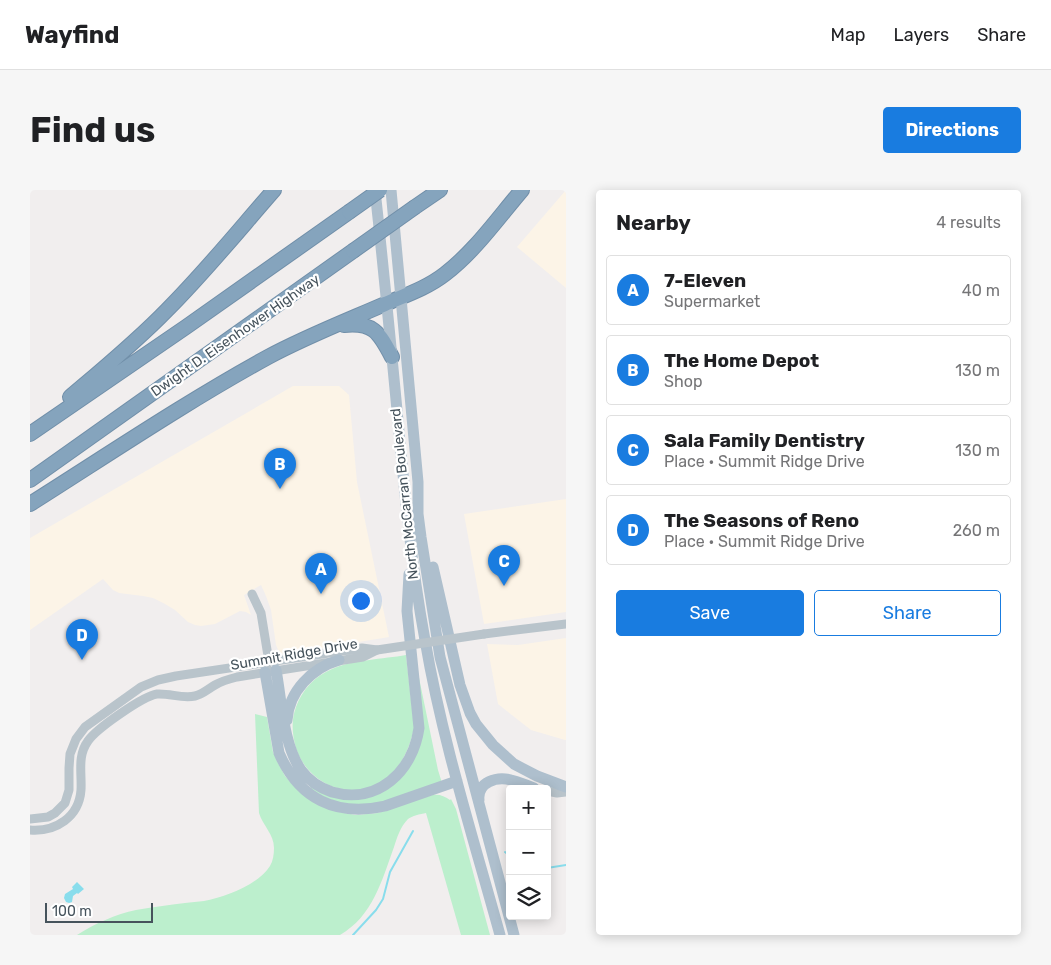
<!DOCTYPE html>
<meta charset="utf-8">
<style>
:root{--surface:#fff;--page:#f6f6f6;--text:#202124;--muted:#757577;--line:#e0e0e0;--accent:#197ce0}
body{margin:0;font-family:Rubik,sans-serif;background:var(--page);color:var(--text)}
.controls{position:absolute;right:15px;bottom:15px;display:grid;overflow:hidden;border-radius:5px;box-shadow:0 2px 12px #0003}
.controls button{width:45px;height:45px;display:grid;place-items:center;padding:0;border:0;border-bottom:1px solid var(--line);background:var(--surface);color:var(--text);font:25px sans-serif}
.scale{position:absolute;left:15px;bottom:12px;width:108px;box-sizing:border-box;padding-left:5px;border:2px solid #46535c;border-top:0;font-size:14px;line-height:18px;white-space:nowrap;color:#46535c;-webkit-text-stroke:4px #fff;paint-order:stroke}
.you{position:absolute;left:330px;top:410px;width:18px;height:18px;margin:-12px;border:4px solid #fff;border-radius:50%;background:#1a73e8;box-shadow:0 0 0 8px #1a73e833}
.badge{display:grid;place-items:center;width:32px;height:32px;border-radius:50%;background:var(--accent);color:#fff;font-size:16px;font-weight:700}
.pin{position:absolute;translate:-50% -41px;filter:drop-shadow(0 1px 2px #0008)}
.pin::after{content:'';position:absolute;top:26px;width:18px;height:15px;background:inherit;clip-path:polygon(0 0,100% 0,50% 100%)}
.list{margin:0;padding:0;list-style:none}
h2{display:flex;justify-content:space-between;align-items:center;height:65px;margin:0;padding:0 20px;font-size:21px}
h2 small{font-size:16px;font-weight:400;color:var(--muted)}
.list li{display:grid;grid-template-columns:32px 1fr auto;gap:15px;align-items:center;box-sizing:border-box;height:70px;margin:0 10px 10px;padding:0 10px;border:1px solid var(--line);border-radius:5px}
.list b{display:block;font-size:19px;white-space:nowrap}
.list p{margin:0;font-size:16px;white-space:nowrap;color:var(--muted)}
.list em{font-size:16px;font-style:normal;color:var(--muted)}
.actions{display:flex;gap:10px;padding:15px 20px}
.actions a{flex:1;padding:11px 0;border:1px solid var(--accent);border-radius:5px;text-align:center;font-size:18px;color:var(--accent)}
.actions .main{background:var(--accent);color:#fff}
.icon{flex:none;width:28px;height:28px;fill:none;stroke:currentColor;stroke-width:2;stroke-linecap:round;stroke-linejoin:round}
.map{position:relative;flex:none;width:536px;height:745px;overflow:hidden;border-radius:5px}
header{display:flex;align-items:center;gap:30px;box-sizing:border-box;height:70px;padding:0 25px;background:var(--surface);border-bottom:1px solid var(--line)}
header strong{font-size:24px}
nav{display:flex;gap:28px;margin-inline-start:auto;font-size:18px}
.intro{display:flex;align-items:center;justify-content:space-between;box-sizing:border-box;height:120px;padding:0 30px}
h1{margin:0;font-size:35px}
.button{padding:12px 22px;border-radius:5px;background:var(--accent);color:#fff;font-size:18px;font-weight:700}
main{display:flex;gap:30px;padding:0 30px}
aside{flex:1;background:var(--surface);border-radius:5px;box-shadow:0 2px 12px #0003}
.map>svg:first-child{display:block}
.commercial{fill:#fcf4e7}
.green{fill:#bcefcd}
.water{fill:#89ddec}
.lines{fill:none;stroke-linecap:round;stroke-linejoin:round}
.stream{stroke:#89ddec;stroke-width:2}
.highway-casing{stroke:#718fa9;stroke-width:16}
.minor{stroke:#b9c4cb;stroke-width:9}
.major{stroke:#aebfcd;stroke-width:11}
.highway{stroke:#85a4bd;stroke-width:14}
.highway-bridge-casing{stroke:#718fa9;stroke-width:16;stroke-linecap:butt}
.minor-bridge{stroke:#b9c4cb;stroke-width:9}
.highway-bridge{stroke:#85a4bd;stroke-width:14}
.labels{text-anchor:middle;stroke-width:4.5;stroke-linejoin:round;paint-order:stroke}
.street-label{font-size:14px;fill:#46535c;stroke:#fff}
</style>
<header>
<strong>Wayfind</strong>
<nav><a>Map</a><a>Layers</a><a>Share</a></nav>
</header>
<div class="intro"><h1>Find us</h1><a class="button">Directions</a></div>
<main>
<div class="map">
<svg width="536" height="745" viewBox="0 0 536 745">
<rect width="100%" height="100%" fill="#f1eeee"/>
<!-- commercial -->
<path class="commercial" d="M536,0V98L487,57Z
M263,196H309L319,205L327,292L359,447L256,464H252L249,462L246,455L241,420L236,406L231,395L214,405L221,425L216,422L210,421L185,434L171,436L165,435L158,432L145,420L135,414L123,408L113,406L89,403L83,400L73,389L0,440V348Z
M536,309V422L454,434L434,324Z
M536,448V550H535L501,540L468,514L457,454L488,455Z"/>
<!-- green -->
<path class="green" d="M376,465L384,537C381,556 371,578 355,590C322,613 278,595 266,558C262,544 261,530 266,517C272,500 285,486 302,479C321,470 354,469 376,465Z
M388,483L408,580L412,593L350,614L318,616L281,602L280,594L325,608L381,570Z
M225,524L237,527L243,562L248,573L255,586L263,595L304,621L326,625L348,623L402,605C410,604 414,606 420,610L421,609L426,619L460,745H431L396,623C390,624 382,626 378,629C370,637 367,648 364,657C352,690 343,726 310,745H47C64,734 86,724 106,720C122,717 139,715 155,713C161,712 168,712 174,711C195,707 228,695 240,676C243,671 244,664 244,658C244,644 233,636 229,623Z"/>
<!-- water -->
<path class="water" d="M47,692L54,699L48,704L47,703L43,706L42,712L39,713L36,712L34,708L35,704L43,699L42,697Z"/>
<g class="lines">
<!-- stream -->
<path class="stream" d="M475,662L480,666
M517,678L536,675
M323,745L346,720L353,709L360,682L383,641"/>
<!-- highway casing -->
<g class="highway-casing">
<path id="highway" d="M385,17L410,0
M314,135C343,132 349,142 362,167
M40,207C73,179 107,151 137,120C175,82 209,40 244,0
M0,244L156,137L319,22
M0,290L323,61
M0,314C79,264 156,212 238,167C275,147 316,131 355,114C376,105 397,98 415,84C445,61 468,28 492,0"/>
</g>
<!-- minor -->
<path class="minor" d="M222,404L231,423L239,472L236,477
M454,444L536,434
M517,601L527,603L536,602
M0,629L18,627L25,623L35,613L39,600V578L40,564L46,549L55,537L111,497L128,490L146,486L332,458L347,460
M0,640C26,642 49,627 51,600C52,583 47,566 58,551C66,539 113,506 127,504C140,503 152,509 165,506C173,504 178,499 185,495C192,491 199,489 207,487L333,467L347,460"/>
<!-- major -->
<path class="major" d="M345,0C353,73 360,146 367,220C374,297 381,374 395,450C412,550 443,647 470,745
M361,0L388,292V324L391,347L410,467L484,745
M403,377L430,495L440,523L446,534L463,555L484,574L507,586L536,597
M246,480C252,512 253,554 271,580C279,591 290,598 302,602C348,615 383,581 389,538L377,421L379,384
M235,482L249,563C269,609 306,627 355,616L427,591
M257,530C259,501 282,478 309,470
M449,610C447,592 467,586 481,590C489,592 497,595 504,598"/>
<!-- highway -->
<use href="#highway" class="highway"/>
<!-- highway-bridge casing -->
<g class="highway-bridge-casing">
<path id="highway-bridge" d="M319,22L350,0
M323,61L385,17"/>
</g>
<!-- minor-bridge -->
<path class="minor-bridge" d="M347,460L454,444"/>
<!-- highway-bridge -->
<use href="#highway-bridge" class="highway-bridge"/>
</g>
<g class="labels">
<!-- street labels -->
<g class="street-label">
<text transform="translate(205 145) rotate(-35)" y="5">Dwight D. Eisenhower Highway</text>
<text transform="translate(374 304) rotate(-96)" y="5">North McCarran Boulevard</text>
<text transform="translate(264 464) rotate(-10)" y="5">Summit Ridge Drive</text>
</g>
</g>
</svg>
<div class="controls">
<button>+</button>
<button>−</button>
<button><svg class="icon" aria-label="layers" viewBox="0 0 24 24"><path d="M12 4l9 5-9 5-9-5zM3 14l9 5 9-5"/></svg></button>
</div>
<div class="scale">100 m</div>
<div class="you"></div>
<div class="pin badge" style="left:291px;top:404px">A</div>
<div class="pin badge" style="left:250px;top:299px">B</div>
<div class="pin badge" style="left:474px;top:396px">C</div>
<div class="pin badge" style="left:52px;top:470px">D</div>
</div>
<aside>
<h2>Nearby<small>4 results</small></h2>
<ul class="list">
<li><span class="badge">A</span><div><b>7-Eleven</b><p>Supermarket</p></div><em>40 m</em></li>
<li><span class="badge">B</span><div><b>The Home Depot</b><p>Shop</p></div><em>130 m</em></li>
<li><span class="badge">C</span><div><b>Sala Family Dentistry</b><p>Place · Summit Ridge Drive</p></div><em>130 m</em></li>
<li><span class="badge">D</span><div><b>The Seasons of Reno</b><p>Place · Summit Ridge Drive</p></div><em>260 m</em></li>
</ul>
<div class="actions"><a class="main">Save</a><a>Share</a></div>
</aside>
</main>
